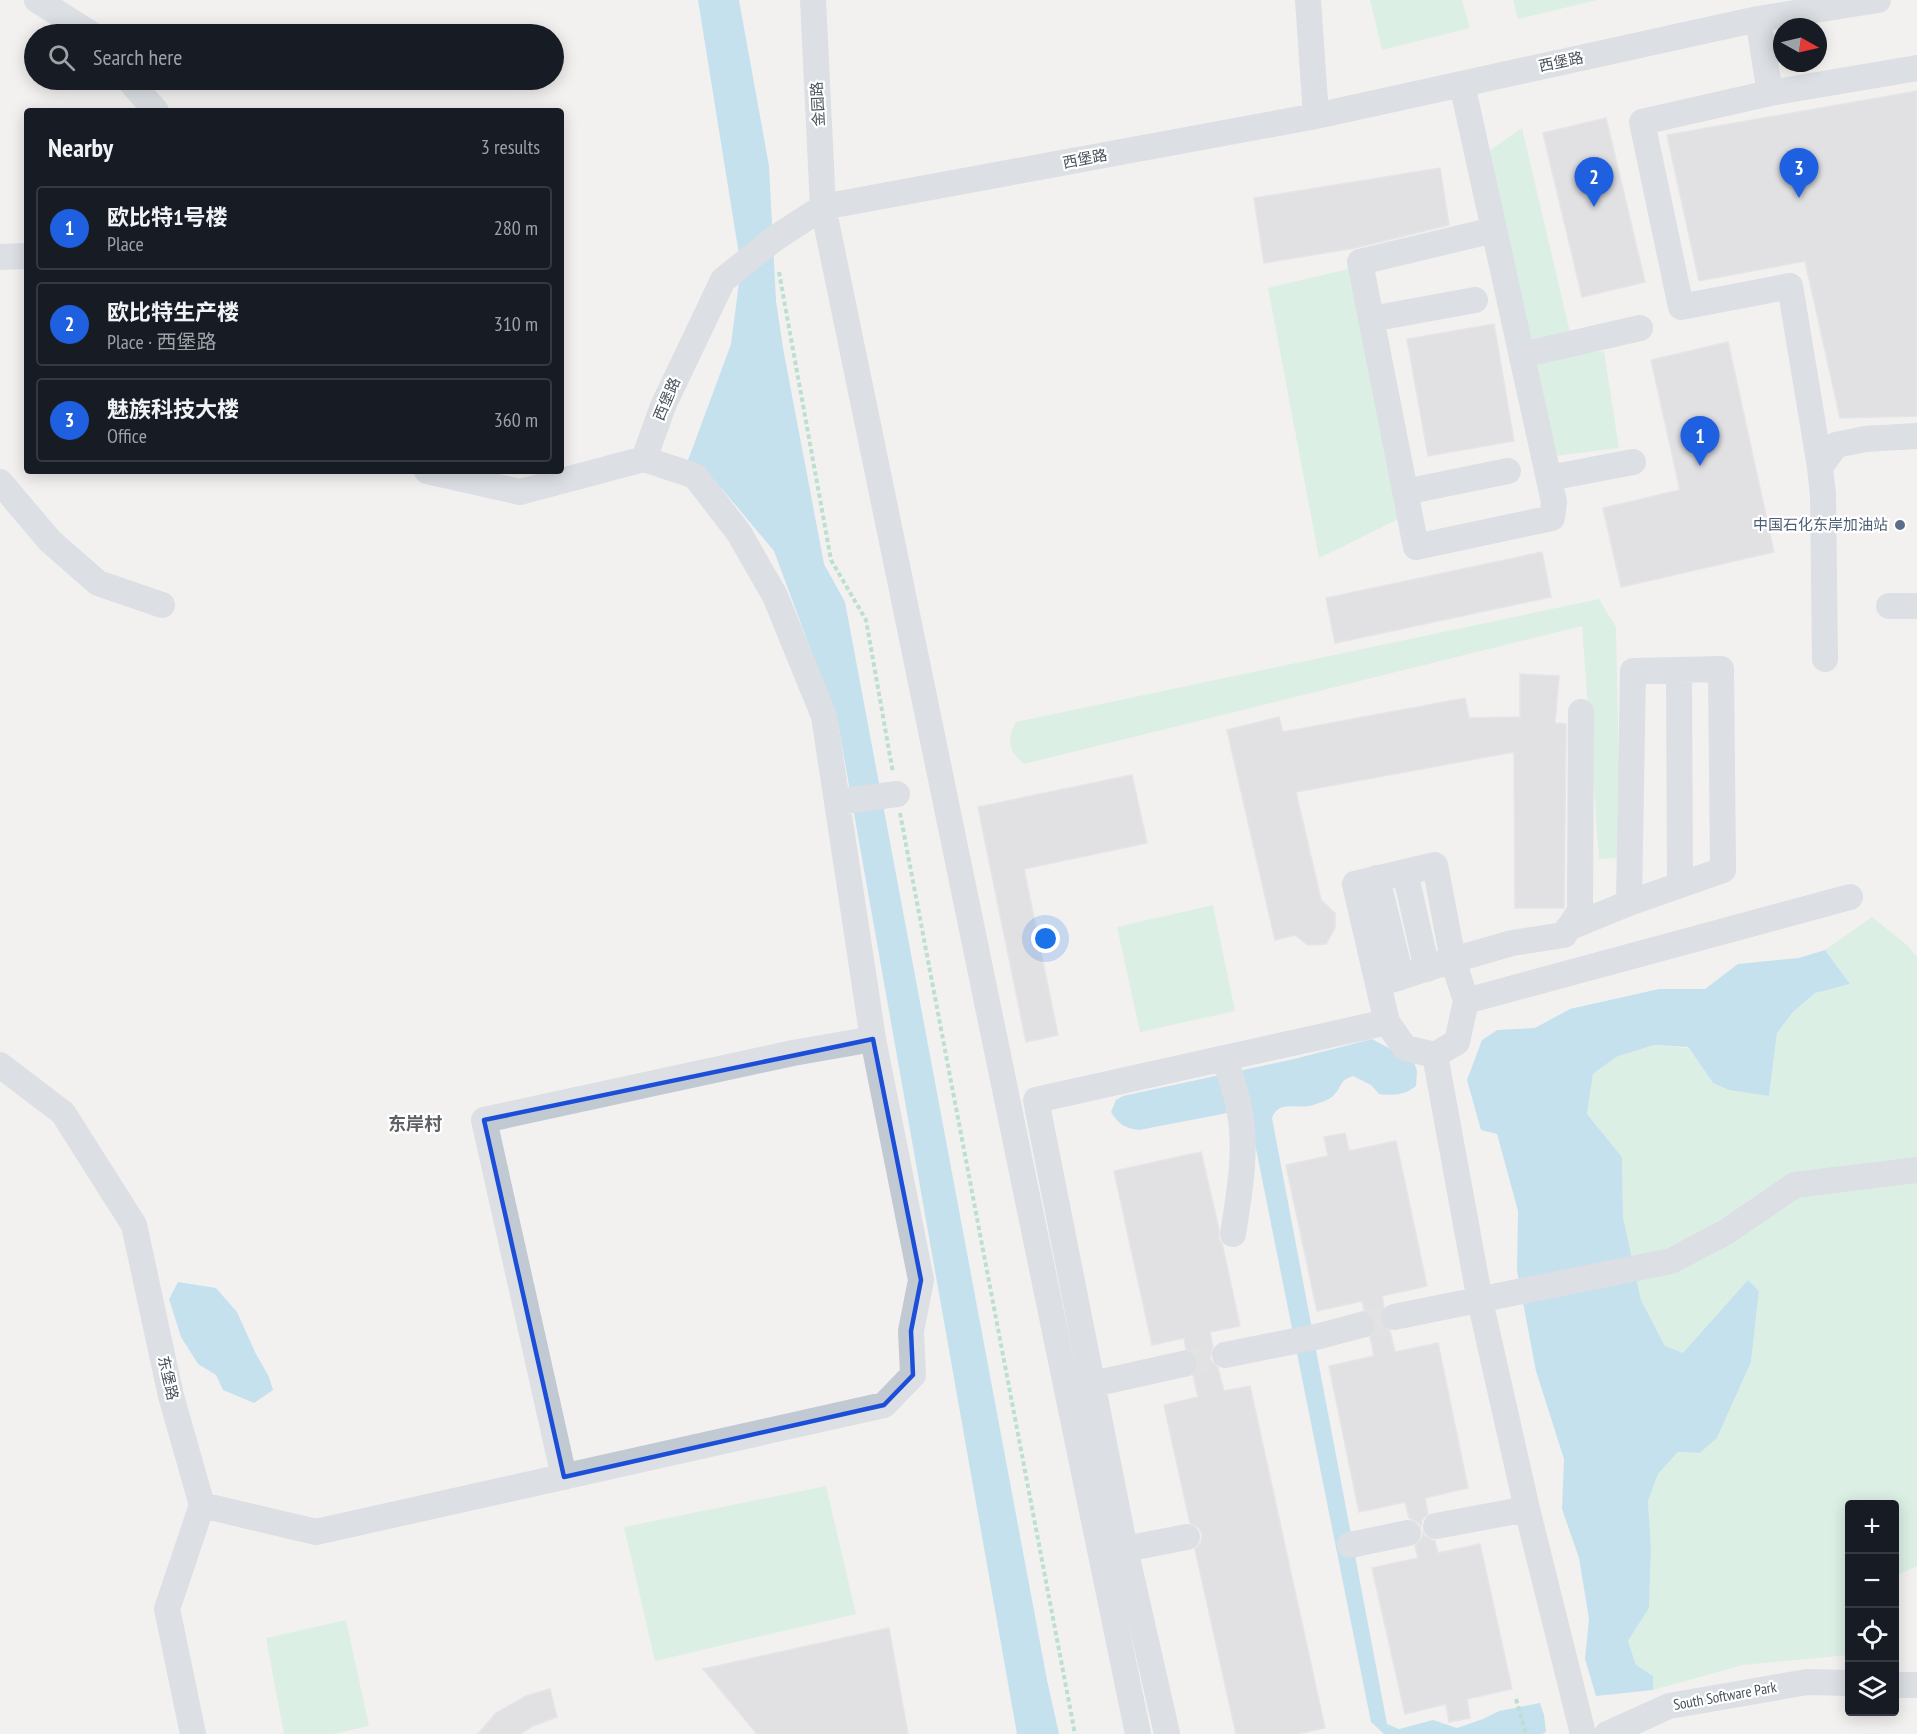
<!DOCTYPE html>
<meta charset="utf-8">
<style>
:root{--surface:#171b24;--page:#242831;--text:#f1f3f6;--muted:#9ea1a6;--line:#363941;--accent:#1e60df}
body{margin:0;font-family:"PT Sans Narrow","Noto Sans SC",sans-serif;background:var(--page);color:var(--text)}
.controls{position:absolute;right:18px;bottom:18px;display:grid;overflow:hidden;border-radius:6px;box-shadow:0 3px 15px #0003}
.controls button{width:54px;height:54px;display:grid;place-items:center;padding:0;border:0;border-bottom:2px solid var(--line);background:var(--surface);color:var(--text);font:30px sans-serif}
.compass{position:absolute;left:1773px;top:18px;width:54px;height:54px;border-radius:50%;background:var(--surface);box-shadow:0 3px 15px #0003;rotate:98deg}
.you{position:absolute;left:1046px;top:939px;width:21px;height:21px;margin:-15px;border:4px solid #fff;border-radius:50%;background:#1a73e8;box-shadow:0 0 0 9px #1a73e833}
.badge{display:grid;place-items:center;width:39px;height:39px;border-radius:50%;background:var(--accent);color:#fff;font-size:20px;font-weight:700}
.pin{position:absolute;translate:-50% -50px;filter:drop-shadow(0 2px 3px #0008)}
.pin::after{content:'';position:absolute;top:32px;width:21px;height:18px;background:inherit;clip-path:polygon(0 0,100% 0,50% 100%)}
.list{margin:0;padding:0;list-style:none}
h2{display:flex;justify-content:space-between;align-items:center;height:78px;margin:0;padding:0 24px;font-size:26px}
h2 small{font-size:20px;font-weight:400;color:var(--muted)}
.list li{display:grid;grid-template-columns:39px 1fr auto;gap:18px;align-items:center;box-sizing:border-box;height:84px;margin:0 12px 12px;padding:0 12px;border:2px solid var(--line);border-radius:6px}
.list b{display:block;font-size:22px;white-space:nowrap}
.list p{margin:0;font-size:20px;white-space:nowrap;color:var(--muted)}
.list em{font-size:20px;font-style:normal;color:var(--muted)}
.icon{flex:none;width:33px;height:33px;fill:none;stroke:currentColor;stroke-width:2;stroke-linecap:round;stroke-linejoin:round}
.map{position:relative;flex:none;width:1917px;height:1734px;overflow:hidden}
.search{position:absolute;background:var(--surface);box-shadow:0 3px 15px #0003;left:24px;top:24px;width:540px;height:66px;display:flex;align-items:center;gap:15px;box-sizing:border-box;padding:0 21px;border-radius:33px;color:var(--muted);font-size:22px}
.panel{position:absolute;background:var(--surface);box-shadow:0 3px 15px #0003;left:24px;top:108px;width:540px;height:366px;border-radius:6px}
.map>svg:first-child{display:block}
.green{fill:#c1eed7}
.water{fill:#8fceea}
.building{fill:#cdcfd5;stroke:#d4d6db;stroke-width:1.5}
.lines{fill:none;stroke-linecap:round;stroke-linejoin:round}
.minor-tunnel{stroke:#d1d1d3;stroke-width:26;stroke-dasharray:26 13;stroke-linecap:butt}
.path{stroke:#79ccab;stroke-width:4;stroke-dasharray:4.5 3;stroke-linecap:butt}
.minor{stroke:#c1c9d2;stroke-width:26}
.marked{fill:none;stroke:#1d4ed8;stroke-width:4.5;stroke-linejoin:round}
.service-dot{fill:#5c6f8a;stroke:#fff;stroke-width:2}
.labels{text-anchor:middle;stroke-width:4.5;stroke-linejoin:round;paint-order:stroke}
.street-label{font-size:15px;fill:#49525d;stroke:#fff}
.service-label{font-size:15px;fill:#4e5e75;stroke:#fff;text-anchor:end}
.quarter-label{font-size:18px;font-weight:bold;fill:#5d6065;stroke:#fff}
</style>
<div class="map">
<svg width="1917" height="1734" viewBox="0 0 1917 1734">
<rect width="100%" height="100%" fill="#f3f1f0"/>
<!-- green -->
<path class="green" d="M1370,0H1462L1470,28L1382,50Z
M1513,0H1598L1518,19Z
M1522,128L1575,354L1604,351L1619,448L1555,456L1487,152Z
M1352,268L1407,515L1319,558L1268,288Z
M1599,599L1616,627L1621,858L1599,859L1582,626L1024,764C1008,751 1006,740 1016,722Z
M1213,905L1235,1011L1140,1032L1117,927Z
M1872,917L1907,945L1917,957V1566L1895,1576L1894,1504H1850L1849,1655L1743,1665L1653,1690V1676L1636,1665L1628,1641L1649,1608L1651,1549L1648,1501L1658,1474L1678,1452L1700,1453L1717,1438L1751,1362L1759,1291L1748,1281L1683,1354L1665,1346L1641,1300L1623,1217L1622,1157L1587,1114L1593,1074L1616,1057L1654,1045L1688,1048L1713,1083L1769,1096L1777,1033L1793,1012L1815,992L1850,984L1825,950Z
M826,1486L856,1614L655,1661L624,1527Z
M346,1620L369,1726L333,1734H284L266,1638Z"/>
<!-- water -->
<path class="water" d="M698,0H739L769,166L776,301L783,348L824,564L845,602L1047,1680L1059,1734H1017L838,723L774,551L722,489L687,463L731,344L741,267Z
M1825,950L1850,984L1815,993L1793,1012L1777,1033L1769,1096L1729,1090L1713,1083L1688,1047L1654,1045L1616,1057L1593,1074L1587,1114L1622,1157L1623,1217L1641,1300L1665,1346L1683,1353L1748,1280L1759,1291L1751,1362L1717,1438L1700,1453L1678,1452L1658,1474L1648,1501L1651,1549L1649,1608L1628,1641L1636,1665L1653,1676V1690L1596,1696L1585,1659L1589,1619L1579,1558L1562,1509L1564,1459L1536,1371L1517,1271L1518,1211L1497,1134L1481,1130L1467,1080L1482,1040L1497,1030L1535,1028L1570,1009L1659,989H1705L1738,964L1799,958Z
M1372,1039L1414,1062L1417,1071L1416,1086C1405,1095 1393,1096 1379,1094L1371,1085L1353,1076C1338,1081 1343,1086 1334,1095C1330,1100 1319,1103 1313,1105C1297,1110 1279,1099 1272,1118L1387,1724L1399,1729L1433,1720L1457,1728L1483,1719L1499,1711L1540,1703L1544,1715L1546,1732L1542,1734H1384L1371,1722L1248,1109L1139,1130C1125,1128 1119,1125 1111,1112L1116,1100L1123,1096L1294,1059Z
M178,1282L216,1288L237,1312L255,1352L269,1377L273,1390L254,1403L223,1390L216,1375L198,1364L181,1337L169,1299Z"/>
<!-- building -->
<path class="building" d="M1917,91V416L1840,418L1805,261L1699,281L1667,135Z
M1606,118L1645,282L1582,297L1543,133Z
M1440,168L1449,225L1355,248L1264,263L1254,198Z
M1494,324L1514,441L1428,456L1407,339Z
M1728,342L1774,552L1621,587L1603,508L1680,490L1651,360Z
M1542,552L1551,597L1335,643L1326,598Z
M1520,674L1559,676L1555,723L1566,724L1564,908H1515L1514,752L1296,792L1321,900L1335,913V928L1326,944L1308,945L1295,935L1275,940L1227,730L1279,717L1283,732L1465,698L1469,718L1520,717Z
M1132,775L1147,843L1024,869L1058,1035L1026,1042L978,807Z
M1345,1133L1349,1151L1396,1141L1427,1286L1382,1296L1384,1306L1380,1312L1379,1319L1383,1327L1390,1331L1395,1352L1438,1343L1468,1488L1425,1498L1428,1514L1422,1520L1421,1527L1419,1523L1409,1518L1405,1502L1359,1512L1329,1366L1374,1356L1370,1337L1375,1329L1376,1322L1371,1314L1364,1310L1362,1301L1317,1311L1286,1165L1328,1156L1324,1137Z
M1201,1152L1219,1229V1239L1222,1243L1240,1326L1210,1332L1213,1347L1210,1359L1218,1368L1224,1391L1250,1386L1325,1728L1297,1734H1236L1195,1549L1201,1542L1202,1534L1198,1527L1190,1523L1164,1405L1198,1397L1193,1375L1197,1369L1198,1361L1194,1353L1186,1350L1184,1338L1152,1345L1114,1171Z
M1423,1532L1425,1536L1435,1541L1438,1553L1480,1544L1512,1689L1467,1699L1470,1718L1449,1722L1446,1704L1405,1714L1372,1568L1418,1558L1415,1546L1422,1538Z
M889,1628L908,1734H757L703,1669Z
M550,1689L557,1717L533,1726L520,1734H478L496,1713L526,1696Z"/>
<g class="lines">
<!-- minor-tunnel -->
<path class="minor-tunnel" d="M1361,1325L1394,1317
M1183,1364L1225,1355"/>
<!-- path -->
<path class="path" d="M779,272L831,560L866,620L893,773
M900,813L1075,1734
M1516,1699L1526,1734"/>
<!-- minor -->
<path class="minor" d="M37,0L91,34
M813,0L823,207L1138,1734
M1308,0L1316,116
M1758,19L1770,93L1917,68
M129,80L156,111
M1462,84L1554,502L1552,518L1416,547L1360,262L1494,230
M1770,93L1642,122L1681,307L1790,286L1820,467
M0,257L27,256
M1371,319L1475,300
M1522,355L1640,328
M427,471L520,492L644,459L663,406L723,280L774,239L823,207L1316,116L1758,19L1878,0
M1549,478L1633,462
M0,482L50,541L98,583L162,605
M1405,492L1508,471
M1889,606H1917
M1825,659L1823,495L1820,467L1836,445L1865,439L1917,436
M1679,670L1680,885
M837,802L897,794
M1405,872L1427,969
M1377,878L1401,977
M1568,928L1629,903L1633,671L1721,669L1723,870L1629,903
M1453,960L1466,1001L1457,1042L1435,1055L1405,1048L1387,1022L1378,984Z
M1378,984L1355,884L1435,865L1453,960L1512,943L1564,935L1580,911L1581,712
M1466,1001L1850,897
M1435,1055L1480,1301L1527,1509L1583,1734
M1225,1058C1230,1076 1237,1095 1240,1113C1247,1152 1239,1195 1233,1234
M0,1065L63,1113L134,1225L171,1396L202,1505L167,1609L193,1734
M1394,1317L1671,1261L1726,1232L1795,1185L1917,1170
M1225,1355L1320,1336L1361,1325
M1093,1384L1183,1364
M564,1477L484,1120L793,1053L873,1039
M202,1505L316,1532L884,1405L913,1375L911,1331L921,1280L873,1039L824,716L775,596L739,533L695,476L644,459
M1436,1526L1527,1509
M1350,1545L1408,1533
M1125,1549L1187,1537
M1894,1685H1917
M1167,1734L1125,1549L1036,1100L1387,1022
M1607,1734L1669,1706L1807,1682L1850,1683"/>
</g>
<!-- marked area -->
<path d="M0 0H1917V1734H0ZM873,1039L921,1280L911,1331L913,1375L884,1405L564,1477L484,1120Z" fill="#f3f1f0" fill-opacity=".55" fill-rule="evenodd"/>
<path class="marked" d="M873,1039L921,1280L911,1331L913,1375L884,1405L564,1477L484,1120Z"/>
<!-- markers -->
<circle class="service-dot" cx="1900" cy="525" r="6"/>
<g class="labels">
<!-- street labels -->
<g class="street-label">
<text transform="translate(1561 62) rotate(-12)" y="5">西堡路</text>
<text transform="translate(818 104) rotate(-93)" y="5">金园路</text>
<text transform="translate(1085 159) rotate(-11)" y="5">西堡路</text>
<text transform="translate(667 399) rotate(-67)" y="5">西堡路</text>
<text transform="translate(168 1378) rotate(77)" y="5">东堡路</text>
<text transform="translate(1725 1696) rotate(-10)" y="5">South Software Park</text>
</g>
<!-- service labels -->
<g class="service-label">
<text x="1888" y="530">中国石化东岸加油站</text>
</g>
<!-- quarter labels -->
<g class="quarter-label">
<text x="415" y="1130">东岸村</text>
</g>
</g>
</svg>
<div class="controls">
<button>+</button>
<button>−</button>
<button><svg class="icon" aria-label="locate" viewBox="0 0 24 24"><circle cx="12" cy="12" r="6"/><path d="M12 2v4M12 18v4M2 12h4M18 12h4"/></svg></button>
<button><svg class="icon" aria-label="layers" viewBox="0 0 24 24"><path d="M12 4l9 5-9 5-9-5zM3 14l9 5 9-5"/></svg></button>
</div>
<svg class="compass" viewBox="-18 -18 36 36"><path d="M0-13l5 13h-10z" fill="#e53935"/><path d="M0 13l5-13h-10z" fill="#9ea1a6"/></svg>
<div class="you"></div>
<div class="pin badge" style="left:1700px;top:466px">1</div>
<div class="pin badge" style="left:1594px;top:207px">2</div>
<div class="pin badge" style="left:1799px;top:198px">3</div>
<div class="search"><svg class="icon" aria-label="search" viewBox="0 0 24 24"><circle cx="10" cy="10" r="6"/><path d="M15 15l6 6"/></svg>Search here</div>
<section class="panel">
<h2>Nearby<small>3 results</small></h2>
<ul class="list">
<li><span class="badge">1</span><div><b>欧比特1号楼</b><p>Place</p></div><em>280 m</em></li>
<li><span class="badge">2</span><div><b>欧比特生产楼</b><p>Place · 西堡路</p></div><em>310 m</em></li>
<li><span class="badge">3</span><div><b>魅族科技大楼</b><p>Office</p></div><em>360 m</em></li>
</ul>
</section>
</div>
